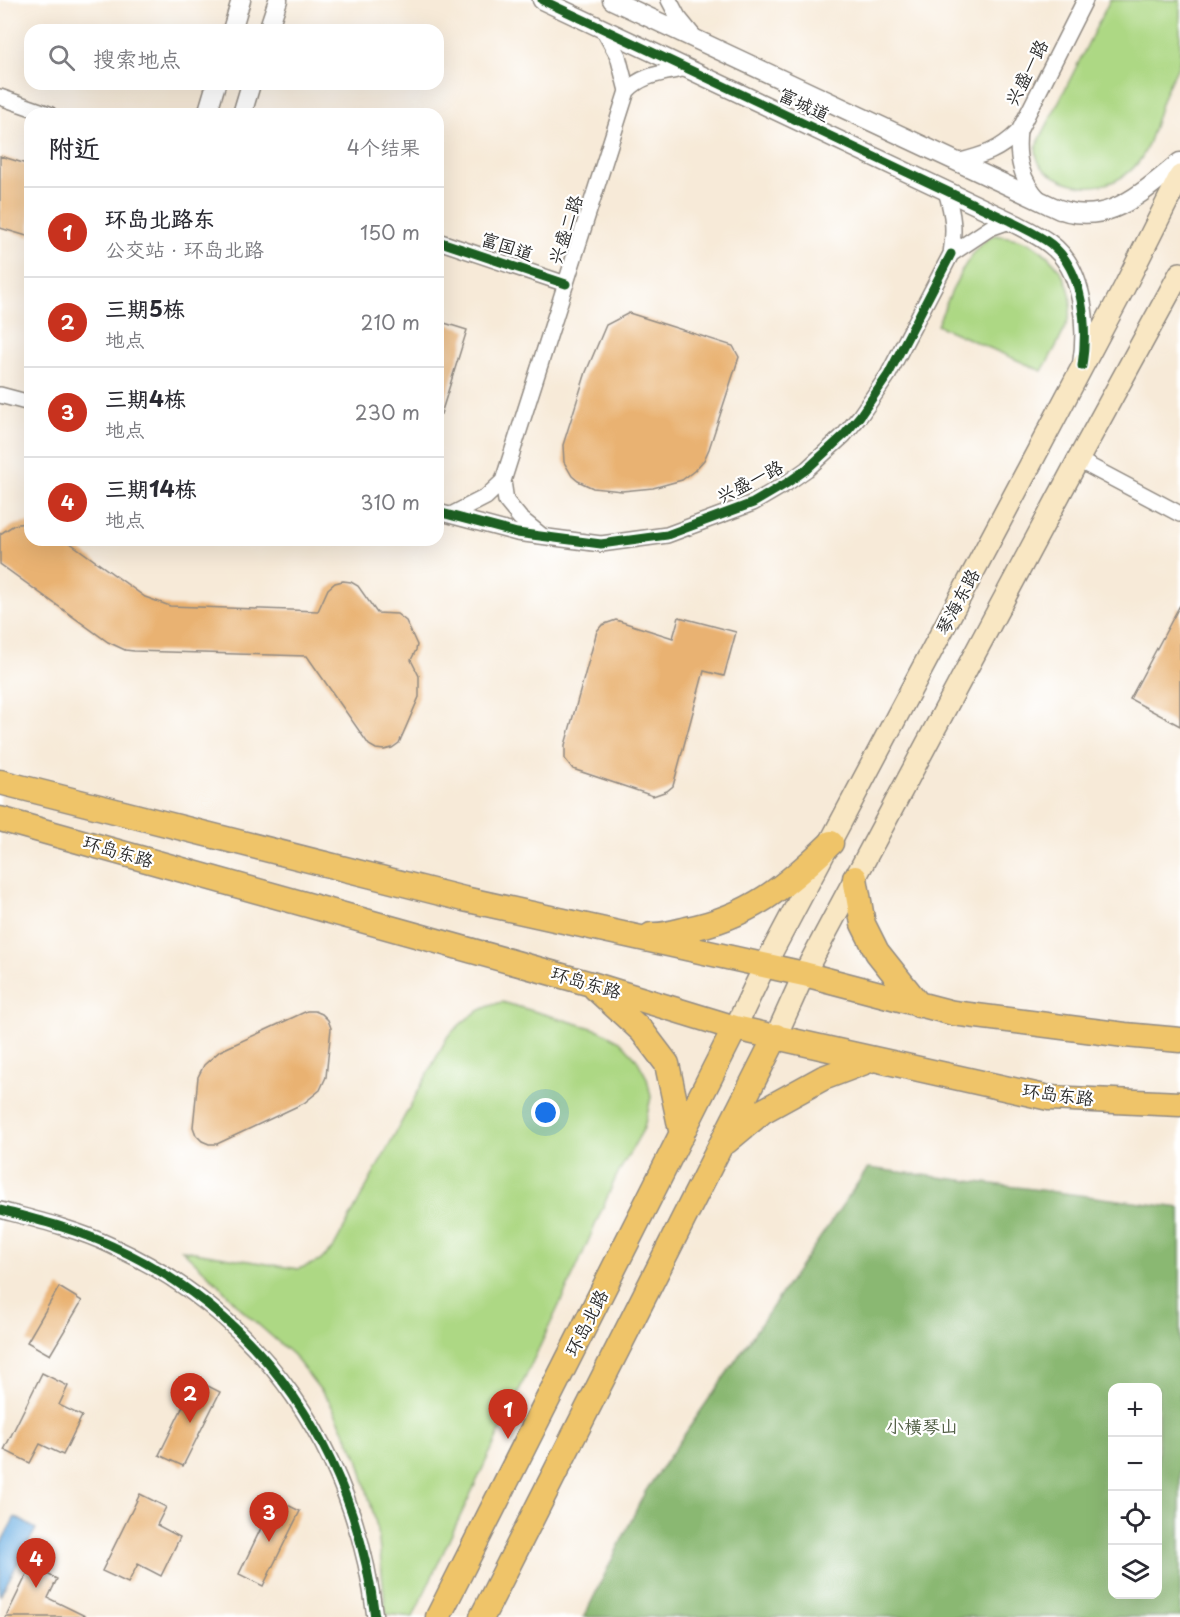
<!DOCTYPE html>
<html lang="zh">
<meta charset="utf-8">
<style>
:root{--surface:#fff;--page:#f7f7f7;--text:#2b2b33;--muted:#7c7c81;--line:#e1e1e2;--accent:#c8321e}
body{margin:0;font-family:"Playpen Sans","LXGW WenKai TC",sans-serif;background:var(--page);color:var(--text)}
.controls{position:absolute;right:18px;bottom:18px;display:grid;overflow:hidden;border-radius:12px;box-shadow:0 6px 24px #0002}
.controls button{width:54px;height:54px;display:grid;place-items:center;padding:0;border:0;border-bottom:2px solid var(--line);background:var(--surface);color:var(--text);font:30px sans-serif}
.you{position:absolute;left:546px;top:1113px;width:21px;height:21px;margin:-15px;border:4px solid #fff;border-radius:50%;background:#1a73e8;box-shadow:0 0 0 9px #1a73e833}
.badge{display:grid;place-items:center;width:39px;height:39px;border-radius:50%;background:var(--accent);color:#fff;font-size:20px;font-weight:700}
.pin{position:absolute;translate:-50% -50px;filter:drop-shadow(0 2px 3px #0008)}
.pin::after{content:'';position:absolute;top:32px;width:21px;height:18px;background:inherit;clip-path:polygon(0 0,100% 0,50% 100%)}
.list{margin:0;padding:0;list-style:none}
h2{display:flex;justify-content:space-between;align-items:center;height:78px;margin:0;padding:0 24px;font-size:26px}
h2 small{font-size:20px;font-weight:400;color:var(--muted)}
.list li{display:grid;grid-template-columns:39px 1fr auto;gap:18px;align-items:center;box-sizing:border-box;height:90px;padding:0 24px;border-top:2px solid var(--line)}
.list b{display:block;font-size:22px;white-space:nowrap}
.list p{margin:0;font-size:20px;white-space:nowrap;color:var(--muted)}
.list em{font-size:20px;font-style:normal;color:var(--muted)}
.icon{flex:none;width:33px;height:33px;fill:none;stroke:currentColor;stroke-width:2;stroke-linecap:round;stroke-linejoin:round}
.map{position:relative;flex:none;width:1180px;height:1617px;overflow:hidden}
.search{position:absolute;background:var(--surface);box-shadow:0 6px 24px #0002;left:24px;top:24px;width:420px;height:66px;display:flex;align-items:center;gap:15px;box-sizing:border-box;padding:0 21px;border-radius:18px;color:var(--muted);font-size:22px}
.panel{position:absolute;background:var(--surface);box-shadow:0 6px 24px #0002;left:24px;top:108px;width:420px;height:438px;border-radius:18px}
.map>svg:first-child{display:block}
.green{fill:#add884;stroke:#6c8258;stroke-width:1.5}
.forest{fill:#8ab872;stroke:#5a724e;stroke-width:1.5;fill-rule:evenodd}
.water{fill:#6fb1e3;stroke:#4d6e87;stroke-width:1.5}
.building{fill:#e9b272}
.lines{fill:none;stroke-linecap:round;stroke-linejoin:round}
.minor-casing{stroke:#918a82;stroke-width:18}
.tertiary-casing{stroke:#918a82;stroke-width:21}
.secondary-casing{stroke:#918a82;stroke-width:24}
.primary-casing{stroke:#918a82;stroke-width:27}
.minor{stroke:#fff;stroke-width:15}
.tertiary{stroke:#fff;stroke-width:18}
.secondary{stroke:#f9e7c3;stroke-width:21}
.primary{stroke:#efc469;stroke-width:24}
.cycleway-casing{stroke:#fff;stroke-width:13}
.cycleway{stroke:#1b5e20;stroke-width:9}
.labels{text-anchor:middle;stroke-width:4.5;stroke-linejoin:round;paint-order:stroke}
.street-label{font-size:18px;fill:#2b2b2b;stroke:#fff}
.park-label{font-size:18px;fill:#525f46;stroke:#fff}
</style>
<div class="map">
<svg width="1180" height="1617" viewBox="0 0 1180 1617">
<rect width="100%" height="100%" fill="#fff"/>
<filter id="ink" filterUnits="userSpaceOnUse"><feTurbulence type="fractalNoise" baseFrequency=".0167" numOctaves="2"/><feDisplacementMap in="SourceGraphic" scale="12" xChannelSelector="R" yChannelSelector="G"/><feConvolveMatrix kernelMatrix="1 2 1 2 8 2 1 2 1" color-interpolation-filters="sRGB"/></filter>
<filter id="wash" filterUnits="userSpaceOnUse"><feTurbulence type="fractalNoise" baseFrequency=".008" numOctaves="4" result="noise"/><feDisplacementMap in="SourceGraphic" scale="24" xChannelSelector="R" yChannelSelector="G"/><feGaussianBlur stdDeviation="1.35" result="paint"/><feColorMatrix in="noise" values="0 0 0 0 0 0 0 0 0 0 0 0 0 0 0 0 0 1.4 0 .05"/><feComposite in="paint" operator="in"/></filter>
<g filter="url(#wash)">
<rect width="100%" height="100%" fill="#f7ead8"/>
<!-- green -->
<path class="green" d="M1110,0H1180C1180,19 1180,40 1180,59C1179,69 1171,79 1167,88C1157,110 1154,136 1142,157C1122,188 1084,194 1054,176C1041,169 1036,162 1036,147Z
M995,235C1008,237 1024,239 1035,246C1053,258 1071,280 1071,303C1071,325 1052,353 1042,371L937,325C949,299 967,246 995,235Z
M502,1002L599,1030L620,1041L636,1058L647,1078L651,1097L644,1128L616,1177L577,1267L413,1617L386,1614L378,1531L358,1458L329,1401L293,1355L244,1312L218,1284L182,1250L298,1269L320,1261L334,1247L448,1036C465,1019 478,1008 502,1002Z"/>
<!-- forest -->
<path class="forest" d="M868,1168L1180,1208V1617H584L645,1492ZM1112,1388H1158V1594H1112Z"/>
<!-- water -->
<path class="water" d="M15,1517L36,1529L0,1596V1545Z"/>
<g id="blocks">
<!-- building -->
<path class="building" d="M0,156L30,165V237L0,228Z
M629,313L733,346L739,357L709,449L704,460L694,471L682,480L653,488L622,491L593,488L578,481L572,476L564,462L563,445L586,372L606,325Z
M438,321L467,330L441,414L438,413Z
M30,522V540H66L145,597L170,606L318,611L328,589L335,583L343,581L351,582L358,586L377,613L397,614L406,621L417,645L416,650L411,660L419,676V697L399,743L392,748L384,750L376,749L369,745L307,656L134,651L125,650L108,642L0,564V534L14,525Z
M1180,605V726L1130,699Z
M679,617L736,632L724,676L704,671L673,786L667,791L653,796L573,769L565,759V745L597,631L602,625L616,620L673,638Z
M307,1011H315L322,1014L328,1020L331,1028L326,1077L320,1090L304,1103L217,1144H209L202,1141L196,1135L193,1127L198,1077L204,1065L220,1051Z
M59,1287L82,1301L50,1355L27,1342Z
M42,1373L68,1386L59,1405L82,1416L63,1455L40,1444L30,1463L4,1450Z
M196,1380L220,1392L183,1466L159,1455Z
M140,1494L166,1507L157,1525L180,1537L161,1576L138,1564L128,1583L102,1571Z
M275,1499L300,1511L263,1586L239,1574Z
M31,1566L57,1579L48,1598L87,1617H6Z"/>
</g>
</g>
<g filter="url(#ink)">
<use href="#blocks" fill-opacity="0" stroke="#918a82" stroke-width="1.5"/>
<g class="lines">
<!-- minor casing -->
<g class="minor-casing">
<path id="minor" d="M669,0L678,17L695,38
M603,29L618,56L627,91
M0,97L49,114
M1019,131C1016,158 1021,180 1040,200
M957,162C984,155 999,151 1019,131L1085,0
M946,191C953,215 955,229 951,254L990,228L1010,221
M438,241L566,284
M0,395L30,403
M1078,460L1180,514
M438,512L517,533L601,544L667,535L753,503L787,483L807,469L844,435L860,416L888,375L951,254
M451,515L486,497L503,481
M541,535L520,518L506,501L503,481L627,91C642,74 665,73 687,68
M0,1210C38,1220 76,1229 112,1246C265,1316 355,1453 375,1617"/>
</g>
<!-- tertiary casing -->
<g class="tertiary-casing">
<path id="tertiary" d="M542,0L1010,221C1023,228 1039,235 1050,244C1084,269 1088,326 1082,364
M612,0L1060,210
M232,30L241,0
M268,30L278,0
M207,114L216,84
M242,114L251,84
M1049,205C1104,231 1139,195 1180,162"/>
</g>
<!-- secondary casing -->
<g class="secondary-casing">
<path id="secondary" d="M735,1028L765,965L1124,288L1180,176
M776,1036L804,974L1078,460L1180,273"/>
</g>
<!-- primary casing -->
<g class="primary-casing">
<path id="primary" d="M0,782L464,899L804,974L953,1013L1125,1035L1180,1040
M0,819L591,984L735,1028L1049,1098L1180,1104
M855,878L863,924L877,952L919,1005
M651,935C663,936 675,932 687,929C750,917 786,886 831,843
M595,988L642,1031L667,1064L682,1135
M726,1142L763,1111L823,1078L873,1059
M438,1617L735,1028
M482,1617L776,1036"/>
</g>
<!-- minor -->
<use href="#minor" class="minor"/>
<!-- tertiary -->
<use href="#tertiary" class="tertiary"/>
<!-- secondary -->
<use href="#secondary" class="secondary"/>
<!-- primary -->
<use href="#primary" class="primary"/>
<!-- cycleway casing -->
<g class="cycleway-casing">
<path id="cycleway" d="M542,0L1010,221C1023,228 1039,235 1051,244C1084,271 1088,327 1082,366
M438,241L566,284
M438,512L517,533L601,544L667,535L753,503L787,483L807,469L844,435L860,416L888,375L951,254
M0,1210C38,1220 76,1229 112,1246C265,1316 355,1453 375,1617"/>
</g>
<!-- cycleway -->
<use href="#cycleway" class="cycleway"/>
</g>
</g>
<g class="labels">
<!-- street labels -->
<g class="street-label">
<text transform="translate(1027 73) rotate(-63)" y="6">兴盛一路</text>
<text transform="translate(804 105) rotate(25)" y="6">富城道</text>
<text transform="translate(566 230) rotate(-72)" y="6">兴盛二路</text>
<text transform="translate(507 247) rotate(18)" y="6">富国道</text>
<text transform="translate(750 482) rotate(-27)" y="6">兴盛一路</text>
<text transform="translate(958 602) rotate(-62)" y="6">琴海东路</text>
<text transform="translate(118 852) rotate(16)" y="6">环岛东路</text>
<text transform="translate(586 983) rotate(16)" y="6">环岛东路</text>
<text transform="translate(1058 1095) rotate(7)" y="6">环岛东路</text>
<text transform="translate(587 1323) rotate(-63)" y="6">环岛北路</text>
</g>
<!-- park labels -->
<g class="park-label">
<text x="922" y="1433">小橫琴山</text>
</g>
</g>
</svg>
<div class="controls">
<button>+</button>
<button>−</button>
<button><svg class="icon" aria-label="locate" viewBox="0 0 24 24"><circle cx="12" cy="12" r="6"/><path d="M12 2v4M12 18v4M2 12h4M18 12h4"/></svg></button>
<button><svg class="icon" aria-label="layers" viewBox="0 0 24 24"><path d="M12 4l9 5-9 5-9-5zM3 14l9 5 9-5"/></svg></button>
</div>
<div class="you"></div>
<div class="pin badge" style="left:508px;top:1439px">1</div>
<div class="pin badge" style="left:190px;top:1423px">2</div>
<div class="pin badge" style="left:269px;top:1542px">3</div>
<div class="pin badge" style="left:36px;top:1588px">4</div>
<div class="search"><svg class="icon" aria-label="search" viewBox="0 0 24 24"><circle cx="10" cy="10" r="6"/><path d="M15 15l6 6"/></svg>搜索地点</div>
<section class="panel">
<h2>附近<small>4个结果</small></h2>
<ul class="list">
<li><span class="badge">1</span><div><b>环岛北路东</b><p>公交站 · 环岛北路</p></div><em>150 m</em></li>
<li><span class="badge">2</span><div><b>三期5栋</b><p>地点</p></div><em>210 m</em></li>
<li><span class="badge">3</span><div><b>三期4栋</b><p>地点</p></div><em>230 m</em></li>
<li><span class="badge">4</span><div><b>三期14栋</b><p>地点</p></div><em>310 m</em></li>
</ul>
</section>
</div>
